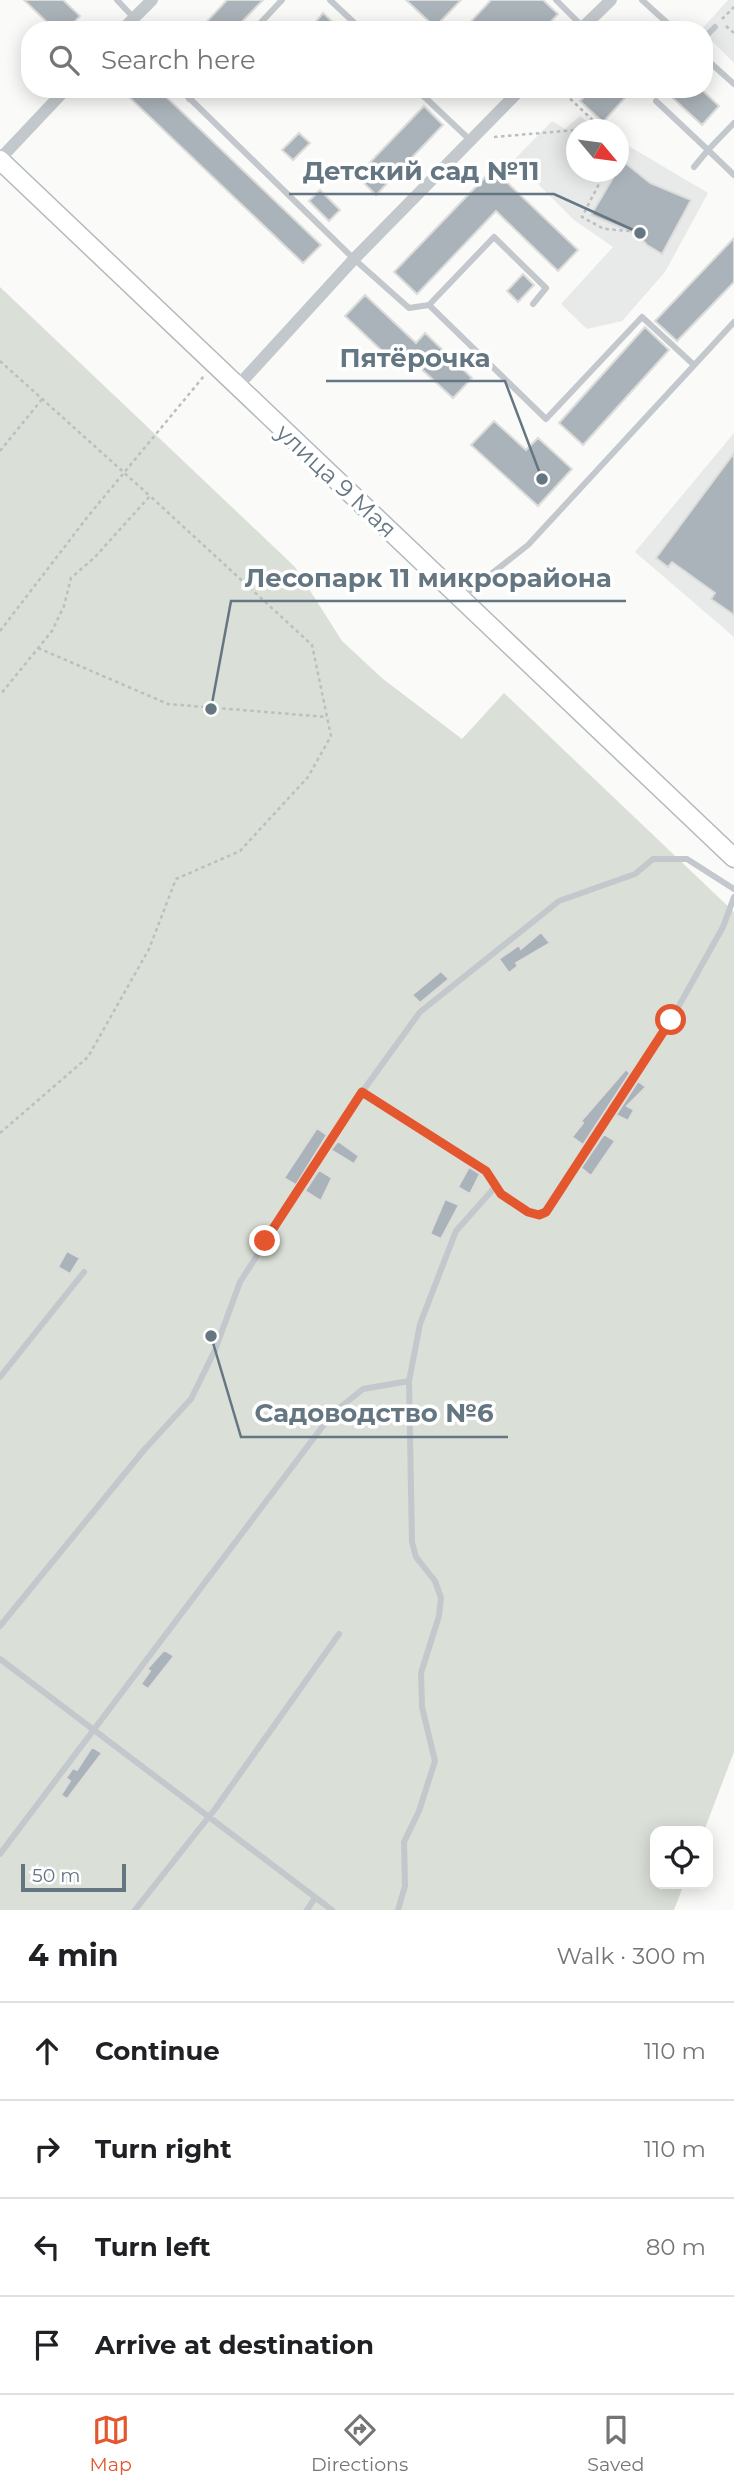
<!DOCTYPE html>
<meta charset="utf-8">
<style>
:root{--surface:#fff;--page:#f6f6f6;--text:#202124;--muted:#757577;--line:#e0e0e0;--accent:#e4572e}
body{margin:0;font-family:Montserrat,sans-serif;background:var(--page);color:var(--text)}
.controls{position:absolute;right:21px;bottom:21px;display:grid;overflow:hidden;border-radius:14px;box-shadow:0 4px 18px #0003}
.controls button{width:63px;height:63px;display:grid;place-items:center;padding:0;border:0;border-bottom:2px solid var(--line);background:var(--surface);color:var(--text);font:35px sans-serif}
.compass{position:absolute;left:566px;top:119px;width:63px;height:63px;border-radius:50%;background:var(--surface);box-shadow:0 4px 18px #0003;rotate:119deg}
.scale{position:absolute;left:21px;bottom:18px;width:105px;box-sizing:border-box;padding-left:7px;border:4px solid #657683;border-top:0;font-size:19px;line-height:24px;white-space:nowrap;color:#657683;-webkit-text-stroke:5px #fff;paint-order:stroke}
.stop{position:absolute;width:21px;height:21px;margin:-16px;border:5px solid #e4572e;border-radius:50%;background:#fff}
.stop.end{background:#e4572e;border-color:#fff;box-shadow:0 2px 7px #0008}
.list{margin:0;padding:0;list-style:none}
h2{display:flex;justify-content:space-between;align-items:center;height:91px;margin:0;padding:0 28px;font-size:30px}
h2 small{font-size:23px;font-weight:400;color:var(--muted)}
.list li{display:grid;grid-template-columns:46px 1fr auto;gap:21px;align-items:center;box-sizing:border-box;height:98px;padding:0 28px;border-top:2px solid var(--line)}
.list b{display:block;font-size:26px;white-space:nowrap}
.list em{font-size:23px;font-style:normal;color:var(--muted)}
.icon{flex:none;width:38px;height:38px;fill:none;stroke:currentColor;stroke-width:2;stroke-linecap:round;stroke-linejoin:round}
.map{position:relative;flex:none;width:734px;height:1910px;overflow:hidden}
.search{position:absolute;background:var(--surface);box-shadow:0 4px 18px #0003;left:21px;right:21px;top:21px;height:77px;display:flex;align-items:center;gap:18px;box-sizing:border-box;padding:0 24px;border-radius:28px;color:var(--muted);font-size:26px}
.sheet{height:483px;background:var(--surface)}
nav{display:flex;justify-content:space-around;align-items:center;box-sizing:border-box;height:98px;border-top:2px solid var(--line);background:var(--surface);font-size:19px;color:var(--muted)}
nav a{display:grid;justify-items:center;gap:4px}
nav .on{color:var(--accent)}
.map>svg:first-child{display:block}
.built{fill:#e8e9e9}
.green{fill:#dadfd7}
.building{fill:#aab3b9;stroke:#dcdcda;stroke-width:2}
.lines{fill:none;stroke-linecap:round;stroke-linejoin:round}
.secondary-casing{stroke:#b3babf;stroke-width:21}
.path{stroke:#bbbfc2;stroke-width:2.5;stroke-dasharray:3.5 3.5;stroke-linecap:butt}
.lane{stroke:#c3c8cc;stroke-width:6}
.street{stroke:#c3c8cc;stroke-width:12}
.secondary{stroke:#fff;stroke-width:18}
.route{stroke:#e4572e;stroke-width:9}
.labels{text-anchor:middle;stroke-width:7;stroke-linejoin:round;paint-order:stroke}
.street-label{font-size:24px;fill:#657683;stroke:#fff}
.leader{fill:none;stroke:#657683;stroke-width:2.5}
.callout-dot{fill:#657683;stroke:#fff;stroke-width:2.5}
.callout-label{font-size:26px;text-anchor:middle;font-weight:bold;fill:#657683;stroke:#fff;stroke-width:7;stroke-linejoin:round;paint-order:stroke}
</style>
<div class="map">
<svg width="734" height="1910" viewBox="0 0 734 1910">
<rect width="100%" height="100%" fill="#fafaf8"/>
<!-- built -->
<path class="built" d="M728,0H734V63L701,30Z
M580,116L596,129L576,130V172H618L619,145H627L708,193L665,272L622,321L587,329L561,304L613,247L574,220L514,160L552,121L565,129Z
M734,433V637L635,552Z"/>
<!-- green -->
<path class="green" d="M0,287L295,567L342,641L383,679L462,739L504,693L734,912V1752L704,1831H655V1884H684L674,1910H0Z"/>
<!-- building -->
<path class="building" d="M24,0H63L80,16L67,30H55Z
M227,0H263L234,30H199Z
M406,0H461L435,27Z
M491,0H543L558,14L543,30H463Z
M323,13L341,30H309Z
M136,89H158L321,245L303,263L129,97Z
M592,89H633L603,122L580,101Z
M663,89H701L719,106L702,125Z
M424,106L443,125L376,195L357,176Z
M299,133L310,143L293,160L282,150Z
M623,161L650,183L691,200L662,254L647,245L637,234L591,215Z
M493,169L578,250L558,271L496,211L417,294L394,272Z
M320,190L340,210L329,221L309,201Z
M734,238V282L677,341L655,321Z
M523,274L534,285L518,302L507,291Z
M365,295L416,343L425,333L472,378L453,398L405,354L396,364L345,316Z
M645,327L669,350L583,445L559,423Z
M494,421L526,450L538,438L572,469L538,506L471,445Z
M734,453V615L711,599L715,593L672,562L668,567L656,558Z
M541,932L550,943L516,963L518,966L509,973L499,959L519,945L521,949Z
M441,971L449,979L420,1003L412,995Z
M626,1069L630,1073L583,1145L572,1137L583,1123L581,1121Z
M638,1081L646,1087L627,1106L634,1110L628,1121L616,1115Z
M317,1128L327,1135L296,1185L284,1178Z
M604,1134L615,1141L591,1176L581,1168Z
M338,1141L359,1156L354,1164L331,1150Z
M469,1167L480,1174L470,1194L458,1187Z
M319,1170L332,1178L321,1201L305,1191Z
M445,1199L459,1205L441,1239L430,1234Z
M67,1251L80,1258L70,1274L58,1267Z
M164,1650L174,1656L148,1689L141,1684L150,1671L147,1669Z
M92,1747L102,1753L67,1799L61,1795L70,1781L66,1778L73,1768L77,1770Z"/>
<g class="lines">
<!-- secondary casing -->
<g class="secondary-casing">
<path id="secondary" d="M0,160L734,858"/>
</g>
<!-- path -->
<path class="path" d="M722,19L734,7
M726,26L734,33
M560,89L603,130
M581,130L601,128
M494,137L576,130
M618,144V146
M605,172L582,217L604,229L631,231
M0,361L150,496L95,557L71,578L64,606L52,631L0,695
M0,451L43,398
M0,631L89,515L204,376
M38,648L168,704L327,717
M0,1133L88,1057L149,949L176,879L240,851L308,777L331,736L312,645L150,496"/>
<!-- lane -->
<path class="lane" d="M117,0L134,18
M330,0L362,30
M556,0L583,27
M642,0L675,30
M254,30L282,0
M704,38L715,27
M704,57L734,84
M180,89L354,259L409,308L429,305L494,237L546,288L533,304
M416,89L469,139
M189,99L198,89
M656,101L708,150L694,167
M734,123L708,150L734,175
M429,305L546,419L642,317L694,365
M463,596L528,545L734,322
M362,1092L420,1012L559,901L635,874L653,859H687L734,889
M0,1377L84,1272
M0,1626L144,1450L191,1399L215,1350L240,1282L362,1092L486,1171L501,1194L528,1212L539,1215L546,1212L671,1020L723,927L734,897
M0,1659L332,1910
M0,1854L332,1414L363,1389L409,1381
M135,1910L215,1809L339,1634
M307,1910L315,1898
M398,1910L405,1886L404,1842L419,1811L435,1761L422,1707L421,1673L439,1616L441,1598L435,1581L416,1557L412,1542L409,1381L420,1324L456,1231L496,1186"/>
<!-- street -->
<path class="street" d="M122,30L152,0
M580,30L611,0
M0,159L66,89
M236,388L354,259L521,89"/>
<!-- secondary -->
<use href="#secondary" class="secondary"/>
</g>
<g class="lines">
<!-- route -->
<path class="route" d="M265,1241L362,1092L486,1171L501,1194L528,1212L539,1215L546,1212L671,1020"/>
</g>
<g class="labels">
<!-- street labels -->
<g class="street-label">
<text transform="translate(336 481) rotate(43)" y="8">улица 9 Мая</text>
</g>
</g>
<!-- callouts -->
<path class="leader" d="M640 233L554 194H289M542 479L505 381H326M211 709L231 601H626M211 1336L241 1437H508"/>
<g class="callout-dot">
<circle cx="640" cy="233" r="7"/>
<circle cx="542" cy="479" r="7"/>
<circle cx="211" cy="709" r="7"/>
<circle cx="211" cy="1336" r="7"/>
</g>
<g class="callout-label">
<text x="421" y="180">Детский сад №11</text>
<text x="415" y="367">Пятёрочка</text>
<text x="428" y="587">Лесопарк 11 микрорайона</text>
<text x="374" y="1422">Садоводство №6</text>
</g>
</svg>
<div class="controls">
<button><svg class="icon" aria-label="locate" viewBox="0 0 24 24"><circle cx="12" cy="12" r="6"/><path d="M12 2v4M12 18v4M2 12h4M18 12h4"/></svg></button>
</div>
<svg class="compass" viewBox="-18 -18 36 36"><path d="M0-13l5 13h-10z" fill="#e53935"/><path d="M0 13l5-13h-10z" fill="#757577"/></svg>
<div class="scale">50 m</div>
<div class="stop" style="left:671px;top:1020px"></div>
<div class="stop end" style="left:265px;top:1241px"></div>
<div class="search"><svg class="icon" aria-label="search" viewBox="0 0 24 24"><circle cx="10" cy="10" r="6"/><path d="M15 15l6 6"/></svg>Search here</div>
</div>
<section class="sheet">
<h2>4 min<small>Walk · 300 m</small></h2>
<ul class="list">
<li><svg class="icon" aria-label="ahead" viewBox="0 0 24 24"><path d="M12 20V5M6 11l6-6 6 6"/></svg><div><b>Continue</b></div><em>110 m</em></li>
<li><svg class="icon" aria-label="right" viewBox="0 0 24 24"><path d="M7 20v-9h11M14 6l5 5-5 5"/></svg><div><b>Turn right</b></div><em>110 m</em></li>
<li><svg class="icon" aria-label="left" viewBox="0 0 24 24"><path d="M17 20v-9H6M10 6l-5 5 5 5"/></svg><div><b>Turn left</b></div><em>80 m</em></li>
<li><svg class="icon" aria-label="arrive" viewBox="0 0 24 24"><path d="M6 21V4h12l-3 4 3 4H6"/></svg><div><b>Arrive at destination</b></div></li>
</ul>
</section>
<nav>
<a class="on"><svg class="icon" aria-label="map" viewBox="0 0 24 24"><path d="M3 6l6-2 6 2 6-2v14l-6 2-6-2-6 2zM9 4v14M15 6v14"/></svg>Map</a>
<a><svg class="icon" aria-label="directions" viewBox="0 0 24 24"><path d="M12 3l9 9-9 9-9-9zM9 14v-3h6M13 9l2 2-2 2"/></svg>Directions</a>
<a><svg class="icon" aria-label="saved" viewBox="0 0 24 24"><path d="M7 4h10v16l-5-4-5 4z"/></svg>Saved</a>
</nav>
